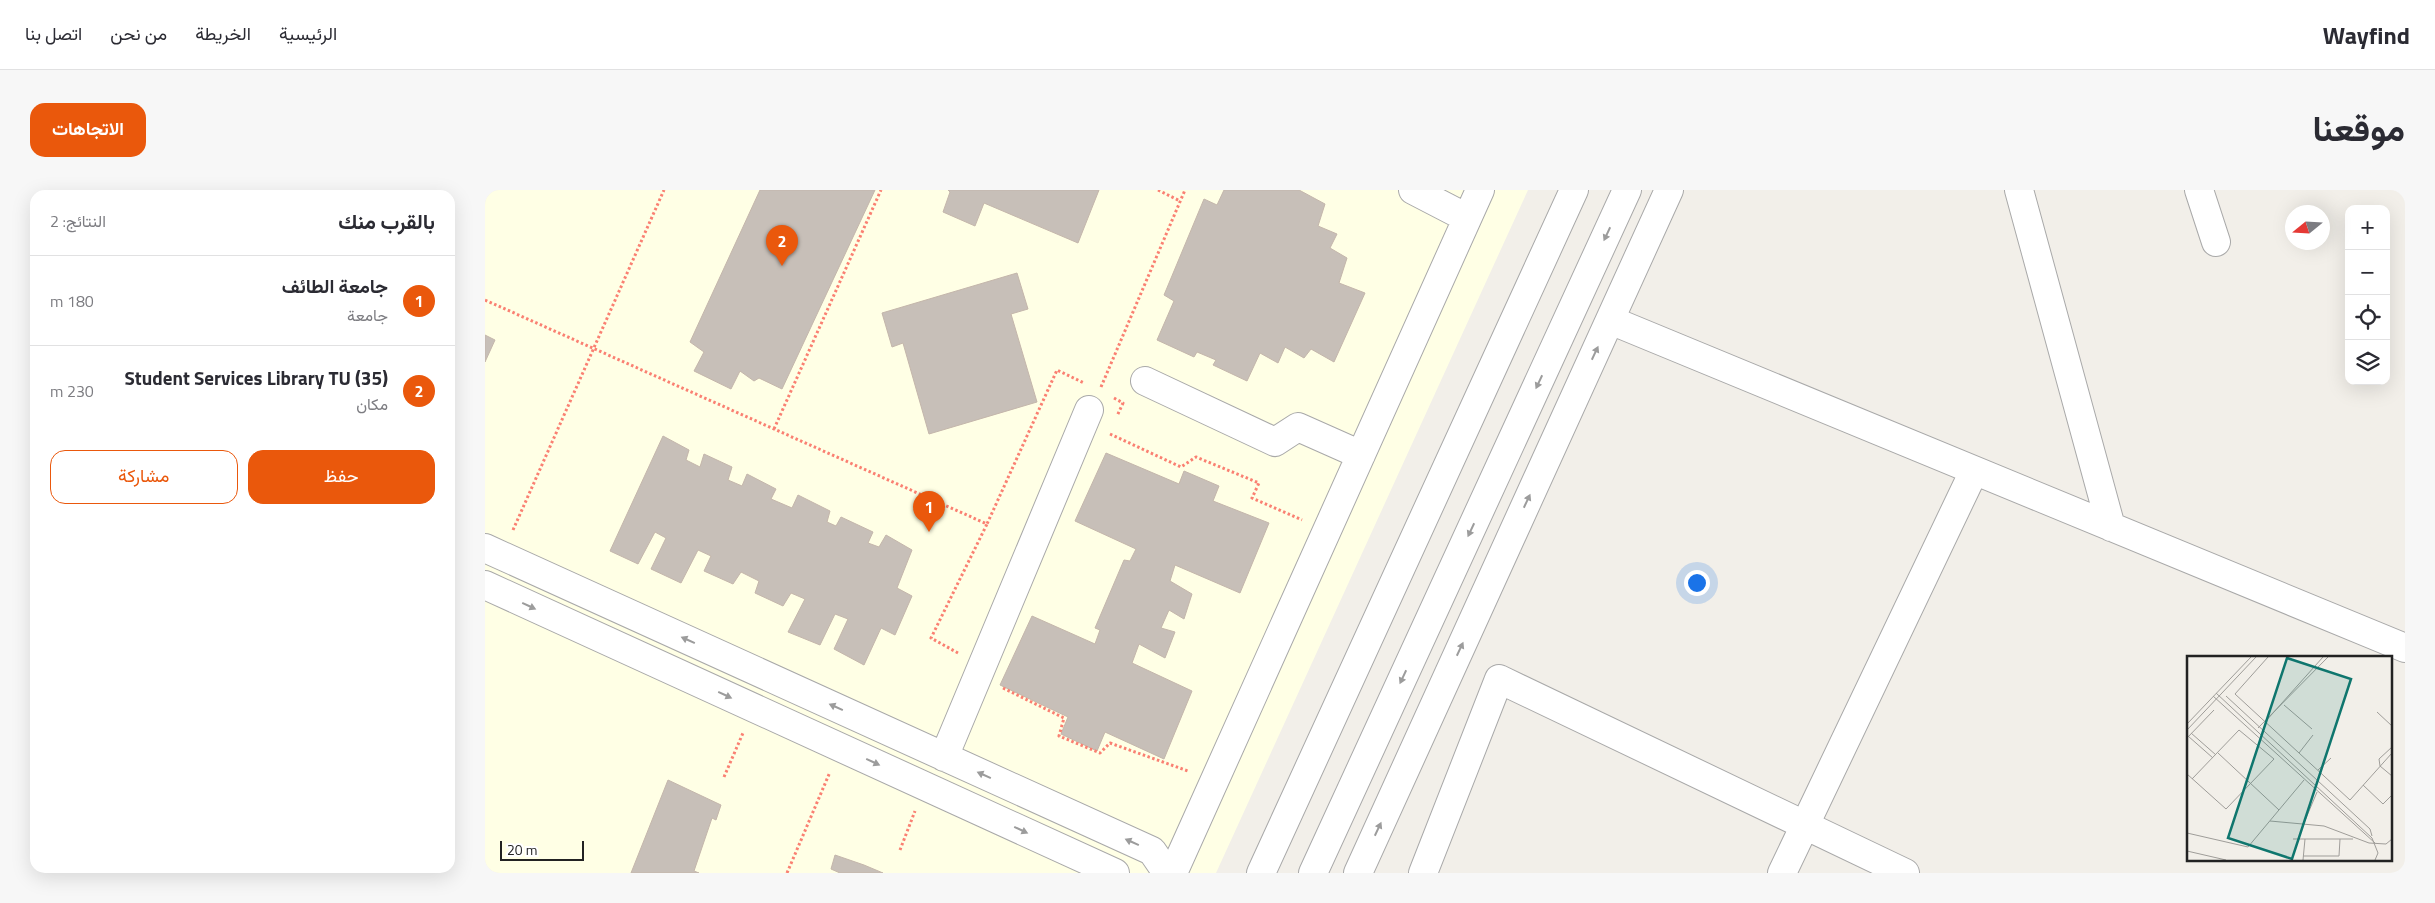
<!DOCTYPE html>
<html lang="ar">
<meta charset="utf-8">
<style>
:root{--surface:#fff;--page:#f7f7f7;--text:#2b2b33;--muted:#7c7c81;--line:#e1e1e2;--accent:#ea580c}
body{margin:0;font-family:"Titillium Web",Vazirmatn,sans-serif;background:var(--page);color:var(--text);direction:rtl}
.controls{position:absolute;right:15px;top:15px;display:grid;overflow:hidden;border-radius:10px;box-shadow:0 5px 20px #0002}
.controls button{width:45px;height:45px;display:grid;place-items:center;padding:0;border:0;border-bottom:1px solid var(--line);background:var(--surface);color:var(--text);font:25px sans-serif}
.compass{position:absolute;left:1800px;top:15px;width:45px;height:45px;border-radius:50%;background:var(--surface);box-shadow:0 5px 20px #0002;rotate:252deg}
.scale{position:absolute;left:15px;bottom:12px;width:84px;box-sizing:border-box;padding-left:5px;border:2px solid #222;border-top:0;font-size:14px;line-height:18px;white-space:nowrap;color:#222;-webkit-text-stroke:4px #fff;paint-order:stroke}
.you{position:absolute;left:1211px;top:392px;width:18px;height:18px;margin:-12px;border:4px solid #fff;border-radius:50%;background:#1a73e8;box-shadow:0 0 0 8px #1a73e833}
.badge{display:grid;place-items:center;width:32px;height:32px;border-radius:50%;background:var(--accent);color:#fff;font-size:16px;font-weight:700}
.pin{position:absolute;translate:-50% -41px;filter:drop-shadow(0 1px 2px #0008)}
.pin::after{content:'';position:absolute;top:26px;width:18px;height:15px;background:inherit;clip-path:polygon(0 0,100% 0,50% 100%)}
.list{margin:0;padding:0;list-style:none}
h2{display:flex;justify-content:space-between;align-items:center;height:65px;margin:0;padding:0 20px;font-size:21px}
h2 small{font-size:16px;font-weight:400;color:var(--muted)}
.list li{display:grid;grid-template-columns:32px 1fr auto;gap:15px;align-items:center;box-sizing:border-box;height:90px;padding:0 20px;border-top:1px solid var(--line)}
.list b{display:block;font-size:19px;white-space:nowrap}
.list p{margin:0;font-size:16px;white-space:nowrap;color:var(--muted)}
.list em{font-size:16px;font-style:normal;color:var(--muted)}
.actions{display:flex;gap:10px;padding:15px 20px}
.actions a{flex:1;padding:11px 0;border:1px solid var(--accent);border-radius:15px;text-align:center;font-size:18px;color:var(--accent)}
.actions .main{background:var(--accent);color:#fff}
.icon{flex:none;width:28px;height:28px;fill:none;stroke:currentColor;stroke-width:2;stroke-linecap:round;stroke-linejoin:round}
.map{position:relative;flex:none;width:1920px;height:683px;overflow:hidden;direction:ltr;border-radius:15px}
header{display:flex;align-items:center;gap:30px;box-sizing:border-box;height:70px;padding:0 25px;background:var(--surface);border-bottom:1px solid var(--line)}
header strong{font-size:24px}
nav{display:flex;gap:28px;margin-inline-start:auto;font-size:18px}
.intro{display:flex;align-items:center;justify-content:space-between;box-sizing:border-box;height:120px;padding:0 30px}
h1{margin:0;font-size:35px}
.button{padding:12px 22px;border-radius:15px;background:var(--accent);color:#fff;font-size:18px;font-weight:700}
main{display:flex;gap:30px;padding:0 30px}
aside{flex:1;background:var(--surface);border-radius:15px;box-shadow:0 5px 20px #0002}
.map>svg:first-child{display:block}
.education{fill:#ffffe5}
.building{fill:#c7bfb8;stroke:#c4b6ab}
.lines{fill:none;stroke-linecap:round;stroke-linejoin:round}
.minor-casing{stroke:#a9a9a9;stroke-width:30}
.path{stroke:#fa8072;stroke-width:3;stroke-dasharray:2.5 2.5;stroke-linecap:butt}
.minor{stroke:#fff;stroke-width:28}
.oneway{fill:#9c9c9c}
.inset-road{fill:none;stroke:#9f9d99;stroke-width:1}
.view{fill:#0f766e;fill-opacity:0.15;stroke:#0f766e;stroke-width:2.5}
.inset-edge{fill:none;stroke:#222;stroke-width:2.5}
</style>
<header>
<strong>Wayfind</strong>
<nav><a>الرئيسية</a><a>الخريطة</a><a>من نحن</a><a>اتصل بنا</a></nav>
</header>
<div class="intro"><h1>موقعنا</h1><a class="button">الاتجاهات</a></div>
<main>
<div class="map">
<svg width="1920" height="683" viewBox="0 0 1920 683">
<rect width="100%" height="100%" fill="#f2efe9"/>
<!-- education -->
<path class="education" d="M0,0H1043L731,683H0Z"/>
<!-- building -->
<path class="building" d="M275,0H390L297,199L274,188L269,191L255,181L246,199L209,181L219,162L205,152Z
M463,0H614L593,53L499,13L490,36L458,22L465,2Z
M739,0H814L840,14L833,36L852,44L845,58L862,68L854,93L880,103L849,172L826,159L819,168L800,157L793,173L775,163L762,191L728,175L731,170L712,162L709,167L672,150L689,111L679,105L719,9L732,15Z
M532,83L543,119L526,124L552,212L444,244L418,153L407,157L397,123Z
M0,145L10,150L0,172Z
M178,246L204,260L201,270L215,277L219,264L247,277L243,290L257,296L262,284L291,299L286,309L307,318L313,305L345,321L342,332L351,336L356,327L388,342L383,353L394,357L401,345L427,360L412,398L427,406L410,445L396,438L379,475L349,459L363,429L350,424L335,455L303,442L320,409L306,403L298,416L270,403L274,391L256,382L248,394L219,381L226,366L213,360L196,393L166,379L181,348L170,342L153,374L125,361Z
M621,263L694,294L699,281L734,296L728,311L784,333L755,403L690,375L685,391L707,404L699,429L684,420L676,438L690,442L680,468L654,454L647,473L707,501L679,569L620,542L612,561L576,544L583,527L515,495L547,426L610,454L615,440L610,438L639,370L645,371L651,359L590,331Z
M183,590L236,615L231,630L227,628L209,681L214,683H146Z
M350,665L379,675L398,683H355L346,679Z"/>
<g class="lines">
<!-- minor casing -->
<g class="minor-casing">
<path id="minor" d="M928,0L982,28
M1534,0L1626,337
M1714,0L1731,52
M1125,130L1920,458
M660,191L790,252L813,237L876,265
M0,358L667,661L682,683
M0,395L630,683
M459,567L604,220
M688,683L995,0
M776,683L1089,0
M828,683L1142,0
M873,683L1184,0
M938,683L1014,489L1420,683
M1297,683L1489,281"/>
</g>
<!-- path -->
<path class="path" d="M673,0L695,11
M0,110L502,334L572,180L599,193
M616,197L700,0
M629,208L638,213L632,226
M289,239L396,0
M625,244L696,277L711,267L774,293L767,308L817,330
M28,340L179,0
M473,463L446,448L502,334
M518,498L579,528L574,546L615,563L625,553L703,581
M239,587L258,543
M415,660L430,621
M302,683L345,582"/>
<!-- minor -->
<use href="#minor" class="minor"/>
</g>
<!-- one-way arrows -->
<defs><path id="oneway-solid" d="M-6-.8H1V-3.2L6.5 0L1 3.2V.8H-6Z" transform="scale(1.25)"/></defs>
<g class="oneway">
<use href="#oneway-solid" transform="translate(1122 44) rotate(115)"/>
<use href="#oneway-solid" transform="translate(1110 163) rotate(-65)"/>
<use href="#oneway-solid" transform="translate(1054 192) rotate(115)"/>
<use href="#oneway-solid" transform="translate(1042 311) rotate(-65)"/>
<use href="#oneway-solid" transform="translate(986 340) rotate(115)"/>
<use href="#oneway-solid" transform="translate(44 416) rotate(25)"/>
<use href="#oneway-solid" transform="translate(203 450) rotate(-156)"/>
<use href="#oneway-solid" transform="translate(975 459) rotate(-65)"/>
<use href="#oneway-solid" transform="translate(918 487) rotate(115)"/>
<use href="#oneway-solid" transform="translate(240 505) rotate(25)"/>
<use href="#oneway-solid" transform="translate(351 517) rotate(-156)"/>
<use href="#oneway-solid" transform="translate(388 572) rotate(25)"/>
<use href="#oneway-solid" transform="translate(499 585) rotate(-156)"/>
<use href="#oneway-solid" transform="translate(893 639) rotate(-65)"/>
<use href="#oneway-solid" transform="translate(536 640) rotate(25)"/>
<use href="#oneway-solid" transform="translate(647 652) rotate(-156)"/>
</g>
<!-- overview -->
<g transform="translate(1702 466)">
<rect width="205" height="205" fill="#f2efe9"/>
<path class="inset-road" d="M81,1L48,38L163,144L205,97M29,37L185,182L191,197L188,204M26,40L188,187M39,40L183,173L185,180M97,49L125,73M190,56L205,70M78,66L136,1M0,68L64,1M71,72L141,1M0,74L69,1M4,77L29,99M1,80L26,102M0,82L27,54M205,91L192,103L193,110L205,120M31,97L92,154M112,97L126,79M131,114L144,102M0,118L39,153L87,103L52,74L5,123M176,129L196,148L205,139M83,165L137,170L182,187L199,188L205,183M117,167L130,136M0,177L61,191L117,124M106,183H166M0,195L39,204M116,200H152L153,183M116,204L118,183"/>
<path class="view" d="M100,2L164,23L105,203L41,182Z"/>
<rect width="205" height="205" class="inset-edge"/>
</g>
</svg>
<div class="controls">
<button>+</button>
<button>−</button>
<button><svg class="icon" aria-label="locate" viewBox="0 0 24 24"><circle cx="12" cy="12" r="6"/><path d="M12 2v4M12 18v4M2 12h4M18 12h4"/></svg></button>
<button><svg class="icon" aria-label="layers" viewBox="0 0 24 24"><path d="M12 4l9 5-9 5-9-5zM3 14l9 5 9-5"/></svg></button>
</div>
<svg class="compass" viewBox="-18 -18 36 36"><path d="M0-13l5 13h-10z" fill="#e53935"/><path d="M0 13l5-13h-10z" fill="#7c7c81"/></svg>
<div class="scale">20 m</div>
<div class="you"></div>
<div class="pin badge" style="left:444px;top:342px">1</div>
<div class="pin badge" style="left:297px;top:76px">2</div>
</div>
<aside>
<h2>بالقرب منك<small>النتائج: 2</small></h2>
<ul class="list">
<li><span class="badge">1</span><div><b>جامعة الطائف</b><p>جامعة</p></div><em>180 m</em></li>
<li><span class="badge">2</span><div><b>Student Services Library TU (35)</b><p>مكان</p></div><em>230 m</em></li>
</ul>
<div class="actions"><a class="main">حفظ</a><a>مشاركة</a></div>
</aside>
</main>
